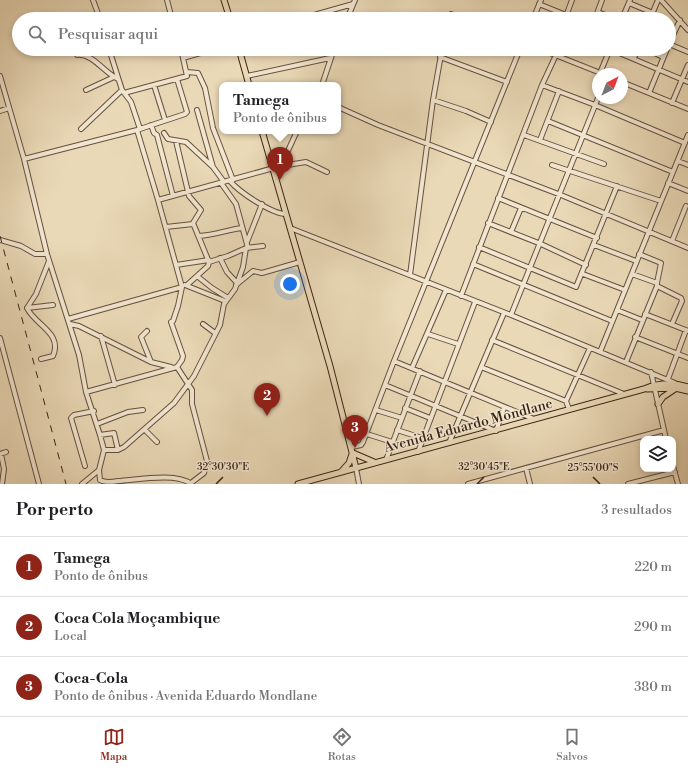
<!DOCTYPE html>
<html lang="pt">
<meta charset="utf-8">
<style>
:root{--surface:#fff;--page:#f6f6f6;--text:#202124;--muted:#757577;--line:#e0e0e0;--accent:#8f2418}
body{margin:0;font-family:"Libre Bodoni",serif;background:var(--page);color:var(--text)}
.controls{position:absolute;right:12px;bottom:12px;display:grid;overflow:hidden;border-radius:8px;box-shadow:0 2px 6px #0003}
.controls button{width:36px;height:36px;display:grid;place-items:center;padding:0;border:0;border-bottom:1px solid var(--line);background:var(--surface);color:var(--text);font:20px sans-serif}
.compass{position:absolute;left:592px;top:68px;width:36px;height:36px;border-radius:50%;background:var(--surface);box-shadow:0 2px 6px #0003;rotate:42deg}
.you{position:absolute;left:290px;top:284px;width:14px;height:14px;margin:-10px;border:3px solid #fff;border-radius:50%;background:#1a73e8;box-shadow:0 0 0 6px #1a73e833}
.badge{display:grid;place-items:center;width:26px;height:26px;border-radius:50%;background:var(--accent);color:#fff;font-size:13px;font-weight:700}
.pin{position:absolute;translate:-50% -33px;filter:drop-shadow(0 1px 2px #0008)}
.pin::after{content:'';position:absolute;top:21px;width:14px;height:12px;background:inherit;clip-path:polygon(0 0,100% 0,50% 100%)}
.popup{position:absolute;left:219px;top:82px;width:122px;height:52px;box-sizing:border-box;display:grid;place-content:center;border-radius:8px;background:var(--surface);filter:drop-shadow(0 1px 3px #0005);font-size:13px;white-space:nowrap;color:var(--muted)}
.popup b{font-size:15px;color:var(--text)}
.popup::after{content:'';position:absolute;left:50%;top:100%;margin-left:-8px;border:8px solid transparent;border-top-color:var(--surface)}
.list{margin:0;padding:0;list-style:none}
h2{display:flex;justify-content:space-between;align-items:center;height:52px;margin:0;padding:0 16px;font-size:17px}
h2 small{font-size:13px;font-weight:400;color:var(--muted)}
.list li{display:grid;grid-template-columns:26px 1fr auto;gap:12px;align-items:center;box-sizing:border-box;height:60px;padding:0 16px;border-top:1px solid var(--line)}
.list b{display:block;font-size:15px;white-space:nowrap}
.list p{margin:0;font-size:13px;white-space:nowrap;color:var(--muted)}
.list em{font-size:13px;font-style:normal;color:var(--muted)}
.icon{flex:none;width:22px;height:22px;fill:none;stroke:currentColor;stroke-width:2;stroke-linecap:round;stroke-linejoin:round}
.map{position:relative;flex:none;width:688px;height:484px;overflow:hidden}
.search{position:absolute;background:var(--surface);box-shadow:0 2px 6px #0003;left:12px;right:12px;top:12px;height:44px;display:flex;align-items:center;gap:10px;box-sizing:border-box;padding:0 14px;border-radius:22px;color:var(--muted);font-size:15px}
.sheet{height:232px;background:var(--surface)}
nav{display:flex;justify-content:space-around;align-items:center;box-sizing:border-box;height:56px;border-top:1px solid var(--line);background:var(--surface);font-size:11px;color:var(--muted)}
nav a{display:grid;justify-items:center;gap:2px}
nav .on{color:var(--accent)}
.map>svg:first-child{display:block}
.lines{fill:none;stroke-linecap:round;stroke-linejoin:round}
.minor-casing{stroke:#66503e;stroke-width:6}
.major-casing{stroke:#3a2215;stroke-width:7}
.minor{stroke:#f1e6d0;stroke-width:4}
.major{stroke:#ead9b7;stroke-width:5}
.rail{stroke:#3a2215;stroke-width:1;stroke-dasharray:7 7;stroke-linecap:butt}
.ticks{fill:none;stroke:#3a2215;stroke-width:1.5}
.labels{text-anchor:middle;stroke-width:3;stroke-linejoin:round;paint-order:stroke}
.street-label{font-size:14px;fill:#3a2215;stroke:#f1e6d0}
.ticks-label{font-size:10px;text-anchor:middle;fill:#3a2215;stroke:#f1e6d0;stroke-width:3;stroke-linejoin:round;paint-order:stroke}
</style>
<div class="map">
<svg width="688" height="484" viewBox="0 0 688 484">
<rect width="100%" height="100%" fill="#ead9b7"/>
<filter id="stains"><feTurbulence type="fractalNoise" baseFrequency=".005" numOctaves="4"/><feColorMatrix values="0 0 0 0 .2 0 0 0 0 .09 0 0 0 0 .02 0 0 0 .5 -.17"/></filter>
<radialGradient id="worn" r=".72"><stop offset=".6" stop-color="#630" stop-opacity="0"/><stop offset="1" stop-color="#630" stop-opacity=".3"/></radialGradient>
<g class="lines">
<!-- minor casing -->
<g class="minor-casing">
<path id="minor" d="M93,0L100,19
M167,0L172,19
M661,0L688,30
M629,3L653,13
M539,4L566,15
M598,12L615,19
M300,19L353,4
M347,19L355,0
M449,19L451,14L467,19
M533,19L541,0
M565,19L572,0
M595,19L602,0
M622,19L630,0
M650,19L658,0
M680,20L669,44L688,52
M109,49L122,90L131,102L140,129
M181,49L183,58L214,49
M540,49L603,74
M610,49L688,82
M646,49L663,57
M77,55C93,53 104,73 118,79
M440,57L507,82
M634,58L638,49
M187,72L198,73L205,88L213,128L233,180
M600,73L610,49
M0,76L24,159L47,254L79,355L86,392L100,435L104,450L99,470L100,480C105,483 112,482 118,481C136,480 177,472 191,484
M247,76L330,58
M622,82L688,109
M154,85L165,120
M322,85L334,49
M542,85L595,105L685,143
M86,90L114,77
M124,93L187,76L183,58
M649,93L667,49
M433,100L466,111L491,122
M672,103L688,65
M338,107L378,125L561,195L688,248
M197,110L213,167L224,182
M0,111L9,108
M548,121L673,172
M151,125L154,133L157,135L173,196
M81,129L122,90
M164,133L168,139L186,142L213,167
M524,135L604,164
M540,140L559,91
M176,141L189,196L201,210L193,223L209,262
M24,159L137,130L185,114L187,112L177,79
M678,161L688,165
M552,165L661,201
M281,166L306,162L327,172
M230,181C239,192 272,214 286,214
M221,183L236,204L248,248
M668,183L688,191
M498,198L597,238
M158,200L281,166L297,131
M488,223L541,244L586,265
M166,227L193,224
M290,228L511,315L675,383
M511,232L521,208
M199,236C215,235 227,230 242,228
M0,240L21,246L35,254H47
M672,241L686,206
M247,242L262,204
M594,245L636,261
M479,247L576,287L617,186
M639,254L661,263L657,283
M220,258L227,272L237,283
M473,264L612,321
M176,265L209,260
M583,274L625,290
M632,274L657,283V286L681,298L682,301L672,324
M410,275L433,100L442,49
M197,276L212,288L228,298
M185,285L225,301
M187,285L208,266L209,262L228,256L246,248L263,246
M236,285L253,271L262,273L300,262
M461,296L542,85L556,55
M27,308C35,325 63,333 53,356L41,359
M27,308L36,294L49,261
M27,308L53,305
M617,310L642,320
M645,314L688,331
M511,315L598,98
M68,319L182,287L158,200L137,130
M173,321L178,306L182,287
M70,324L79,326L151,362L171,367
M203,324L215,333
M147,331L141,337L151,362
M428,334L458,344
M101,336L115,385
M635,337L688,358
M0,338L39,484
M492,340L624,394
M600,352L688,135
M394,361L534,419
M626,362L657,286
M177,367L192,390V404L207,461L204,473L191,483
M481,367L566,401
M412,368L446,290
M651,372L666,439
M668,379L686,330
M385,385L496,431L504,408
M86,392L177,367L182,360L183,356L171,322
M405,408L430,418
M569,409L566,401L590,348
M376,410L402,418
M97,424L128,412L143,410
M145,430L157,442
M397,430L422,438
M367,434L392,442
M100,435L114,433L118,450
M449,443L504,313
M352,447L361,445L363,442L394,361L520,49
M104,450H118L124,447L174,403L194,376L220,325L224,304L235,289L243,267L246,248
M418,452L475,302
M0,454L6,452
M1,454L4,469L2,484
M386,460L420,371
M85,466L71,418L74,415L94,411
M673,466L678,484
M356,468L359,484
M526,468L530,484
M82,484L99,470
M468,484L664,430
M628,484L675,472"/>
</g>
<!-- major casing -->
<g class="major-casing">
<path id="major" d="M224,0L230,19
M239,49L249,85
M262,131L330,366L356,468
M647,389L675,388L688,391
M658,404L663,397L675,389
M353,453L374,462
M341,472L349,463L352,454
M298,484L644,389C658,383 673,382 688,387"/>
</g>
<!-- minor -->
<use href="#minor" class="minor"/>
<!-- major -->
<use href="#major" class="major"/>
<!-- rail -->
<path class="rail" d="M0,236L66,484"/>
</g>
<!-- ticks -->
<path class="ticks" d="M593,477L600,484M216,484L223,477M477,484L484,477"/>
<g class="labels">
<!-- street labels -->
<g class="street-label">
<text transform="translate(468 425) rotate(-15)" y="5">Avenida Eduardo Mondlane</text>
</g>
</g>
<g class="ticks-label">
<text x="223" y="470">32°30'30"E</text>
<text x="484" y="470">32°30'45"E</text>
<text x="593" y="471">25°55'00"S</text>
</g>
<rect width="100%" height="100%" filter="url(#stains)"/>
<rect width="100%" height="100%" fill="url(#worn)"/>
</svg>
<div class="controls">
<button><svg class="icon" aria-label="layers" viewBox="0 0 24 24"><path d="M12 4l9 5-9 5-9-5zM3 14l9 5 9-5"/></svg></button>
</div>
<svg class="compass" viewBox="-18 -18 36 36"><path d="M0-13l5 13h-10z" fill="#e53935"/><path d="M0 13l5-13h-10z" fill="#757577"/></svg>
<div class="you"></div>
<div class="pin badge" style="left:280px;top:180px">1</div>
<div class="popup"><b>Tamega</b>Ponto de ônibus</div>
<div class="pin badge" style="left:267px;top:416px">2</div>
<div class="pin badge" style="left:355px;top:448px">3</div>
<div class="search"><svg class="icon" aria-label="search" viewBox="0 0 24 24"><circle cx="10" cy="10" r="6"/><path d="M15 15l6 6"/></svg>Pesquisar aqui</div>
</div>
<section class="sheet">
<h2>Por perto<small>3 resultados</small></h2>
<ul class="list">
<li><span class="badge">1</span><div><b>Tamega</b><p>Ponto de ônibus</p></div><em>220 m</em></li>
<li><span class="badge">2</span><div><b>Coca Cola Moçambique</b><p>Local</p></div><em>290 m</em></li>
<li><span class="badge">3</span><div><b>Coca-Cola</b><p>Ponto de ônibus · Avenida Eduardo Mondlane</p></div><em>380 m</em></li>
</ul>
</section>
<nav>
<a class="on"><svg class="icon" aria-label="map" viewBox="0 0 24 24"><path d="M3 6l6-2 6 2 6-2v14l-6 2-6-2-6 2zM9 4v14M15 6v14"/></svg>Mapa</a>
<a><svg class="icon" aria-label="directions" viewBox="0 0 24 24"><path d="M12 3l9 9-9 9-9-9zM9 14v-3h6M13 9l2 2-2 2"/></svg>Rotas</a>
<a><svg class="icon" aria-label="saved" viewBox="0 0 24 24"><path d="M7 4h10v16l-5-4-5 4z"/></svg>Salvos</a>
</nav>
